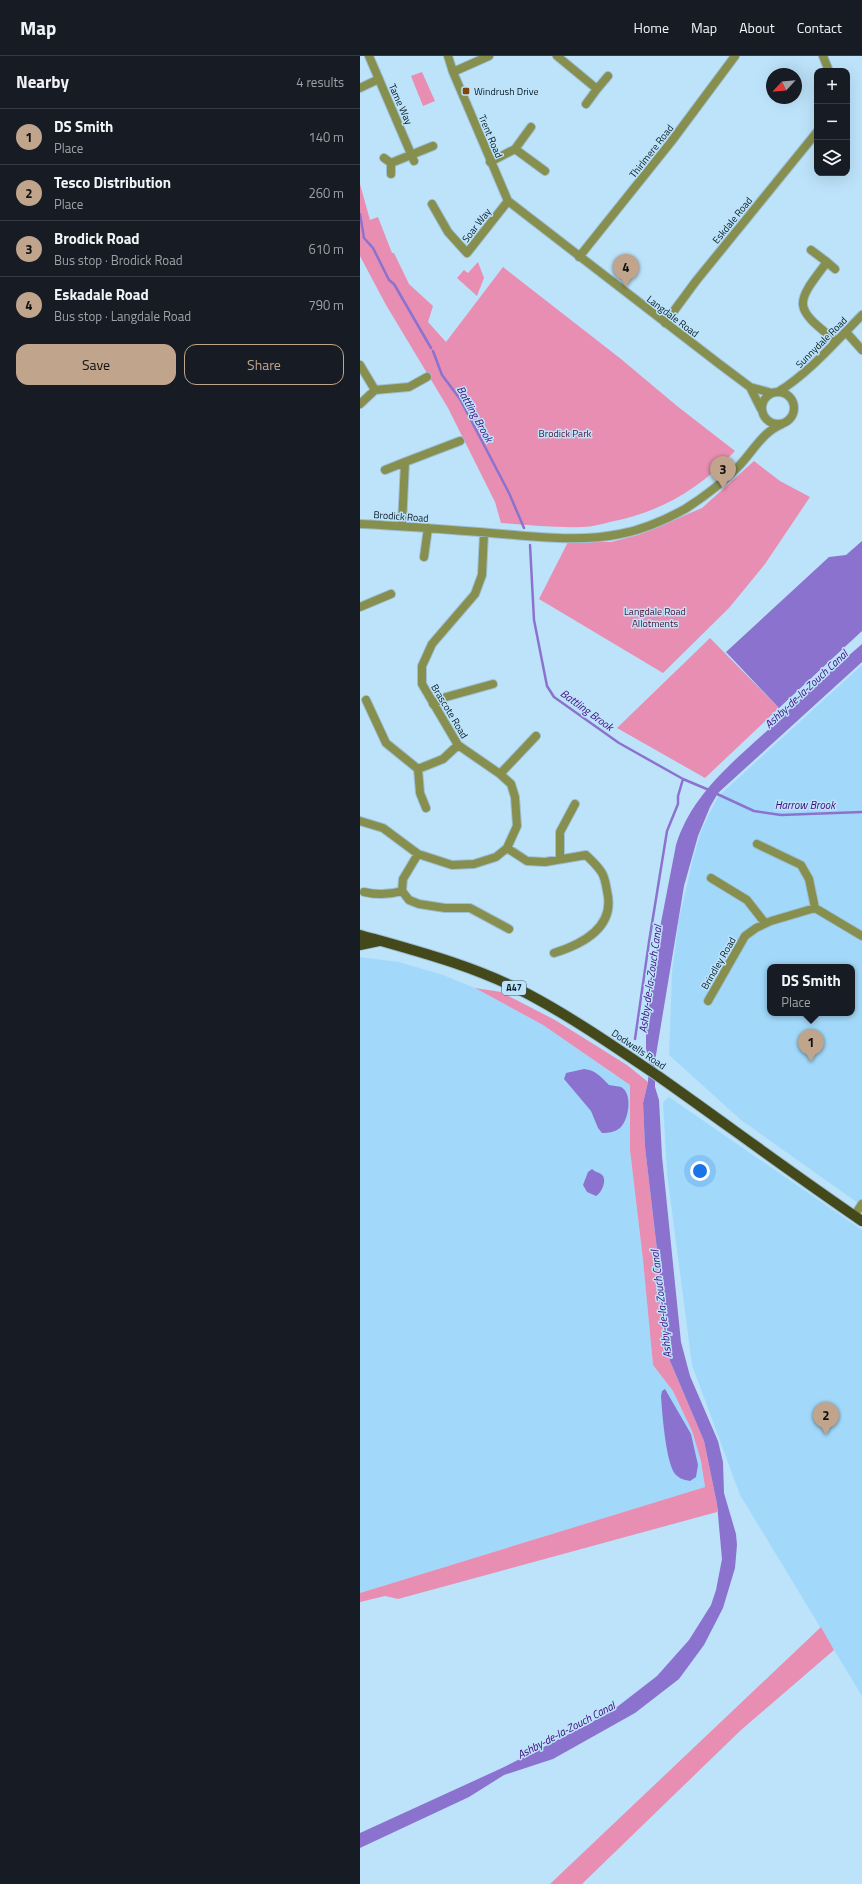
<!DOCTYPE html>
<meta charset="utf-8">
<style>
:root{--surface:#171b24;--page:#242831;--text:#f1f3f6;--muted:#9ea1a6;--line:#363941;--accent:#c0a48b}
body{margin:0;font-family:"Titillium Web",sans-serif;background:var(--page);color:var(--text)}
.controls{position:absolute;right:12px;top:12px;display:grid;overflow:hidden;border-radius:8px;box-shadow:0 4px 16px #0002}
.controls button{width:36px;height:36px;display:grid;place-items:center;padding:0;border:0;border-bottom:1px solid var(--line);background:var(--surface);color:var(--text);font:20px sans-serif}
.compass{position:absolute;left:406px;top:12px;width:36px;height:36px;border-radius:50%;background:var(--surface);box-shadow:0 4px 16px #0002;rotate:244deg}
.you{position:absolute;left:340px;top:1115px;width:14px;height:14px;margin:-10px;border:3px solid #fff;border-radius:50%;background:#1a73e8;box-shadow:0 0 0 6px #1a73e833}
.badge{display:grid;place-items:center;width:26px;height:26px;border-radius:50%;background:var(--accent);color:#111;font-size:13px;font-weight:700}
.pin{position:absolute;translate:-50% -33px;filter:drop-shadow(0 1px 2px #0008)}
.pin::after{content:'';position:absolute;top:21px;width:14px;height:12px;background:inherit;clip-path:polygon(0 0,100% 0,50% 100%)}
.popup{position:absolute;left:407px;top:908px;width:88px;height:52px;box-sizing:border-box;display:grid;place-content:center;border-radius:8px;background:var(--surface);filter:drop-shadow(0 1px 3px #0005);font-size:13px;white-space:nowrap;color:var(--muted)}
.popup b{font-size:15px;color:var(--text)}
.popup::after{content:'';position:absolute;left:50%;top:100%;margin-left:-8px;border:8px solid transparent;border-top-color:var(--surface)}
.list{margin:0;padding:0;list-style:none}
h2{display:flex;justify-content:space-between;align-items:center;height:52px;margin:0;padding:0 16px;font-size:17px}
h2 small{font-size:13px;font-weight:400;color:var(--muted)}
.list li{display:grid;grid-template-columns:26px 1fr auto;gap:12px;align-items:center;box-sizing:border-box;height:56px;padding:0 16px;border-top:1px solid var(--line)}
.list b{display:block;font-size:15px;white-space:nowrap}
.list p{margin:0;font-size:13px;white-space:nowrap;color:var(--muted)}
.list em{font-size:13px;font-style:normal;color:var(--muted)}
.actions{display:flex;gap:8px;padding:12px 16px}
.actions a{flex:1;padding:9px 0;border:1px solid var(--accent);border-radius:12px;text-align:center;font-size:14px;color:var(--accent)}
.actions .main{background:var(--accent);color:#111}
.icon{flex:none;width:22px;height:22px;fill:none;stroke:currentColor;stroke-width:2;stroke-linecap:round;stroke-linejoin:round}
.map{position:relative;flex:none;width:502px;height:1828px;overflow:hidden}
header{display:flex;align-items:center;gap:24px;box-sizing:border-box;height:56px;padding:0 20px;background:var(--surface);border-bottom:1px solid var(--line)}
header strong{font-size:19px}
nav{display:flex;gap:22px;margin-inline-start:auto;font-size:14px}
main{display:flex}
aside{flex:1;background:var(--surface)}
.map>svg:first-child{display:block}
.built{fill:#a2d9fa;fill-rule:evenodd}
.green{fill:#e88eb2}
.water{fill:#8c72cf}
.lines{fill:none;stroke-linecap:round;stroke-linejoin:round}
.stream{stroke:#8c72cf;stroke-width:2.5}
.street-casing{stroke:#9dbfd4;stroke-width:10}
.primary-casing{stroke:#9dbfd4;stroke-width:12}
.street{stroke:#878f4e;stroke-width:8}
.primary{stroke:#44491b;stroke-width:10}
.poi-dot{fill:#834309;stroke:#bde3fa;stroke-width:1.5}
.labels{text-anchor:middle;stroke-width:3;stroke-linejoin:round;paint-order:stroke}
.shield{fill:#bde3fa;stroke:#3f5866;stroke-width:1}
.shield-label{font-size:9px;font-weight:bold;fill:#091c26}
.poi-label{font-size:10px;fill:#091c26;stroke:#bde3fa;text-anchor:start}
.street-label{font-size:10px;fill:#091c26;stroke:#bde3fa}
.park-label{font-size:10px;fill:#521131;stroke:#bde3fa}
.water-label{font-size:11px;font-style:italic;fill:#3e097e;stroke:#bde3fa}
</style>
<header>
<strong>Map</strong>
<nav><a>Home</a><a>Map</a><a>About</a><a>Contact</a></nav>
</header>
<main>
<aside>
<h2>Nearby<small>4 results</small></h2>
<ul class="list">
<li><span class="badge">1</span><div><b>DS Smith</b><p>Place</p></div><em>140 m</em></li>
<li><span class="badge">2</span><div><b>Tesco Distribution</b><p>Place</p></div><em>260 m</em></li>
<li><span class="badge">3</span><div><b>Brodick Road</b><p>Bus stop · Brodick Road</p></div><em>610 m</em></li>
<li><span class="badge">4</span><div><b>Eskadale Road</b><p>Bus stop · Langdale Road</p></div><em>790 m</em></li>
</ul>
<div class="actions"><a class="main">Save</a><a>Share</a></div>
</aside>
<div class="map">
<svg width="502" height="1828" viewBox="0 0 502 1828">
<rect width="100%" height="100%" fill="#bde3fa"/>
<!-- built -->
<path class="built" d="M502,609V1150L381,1064L309,999L312,916L319,863L333,803L340,778L350,756L358,741L364,735ZM410,911H492V957H410Z
M0,901L39,906L83,919L115,932L183,969L270,1029V1094L283,1204L293,1309L313,1335L332,1375L341,1405L345,1431L0,1537Z
M309,1041L502,1174V1640L380,1439L332,1309L307,1117L303,1046Z"/>
<!-- green -->
<path class="green" d="M62,16L75,45L63,50L51,20Z
M0,128L10,164L18,161L32,197H34L49,228L73,250L68,266L86,286L143,211L261,303L317,350L375,395C338,434 303,455 250,466C241,468 232,471 223,471C196,472 168,469 141,467L135,446L88,352L26,249L0,200Z
M118,206L124,222L117,240L97,222L104,214L108,217Z
M394,405L420,425L450,441L405,508L369,552L303,617L179,543L208,486H251L278,479L342,452Z
M350,582L419,652L345,722L257,672Z
M115,932L141,936L195,964L267,1009L288,1026L283,1047L285,1091L310,1305L344,1385L357,1448V1456L38,1543L25,1540L0,1546V1537L345,1431L341,1405L332,1375L313,1335L293,1309L283,1204L270,1094V1029L183,969Z
M461,1571L474,1594L381,1674L222,1828H190Z"/>
<!-- water -->
<path class="water" d="M502,485V575L419,652L366,596L469,501L486,499Z
M502,588V606L358,737L350,751L338,780L324,830L295,1005V1031L299,1044L302,1100L321,1286L330,1320L358,1385L363,1406L364,1437L376,1478L377,1489L375,1512L363,1552L344,1589L319,1623L275,1657L193,1703L144,1719L109,1741L0,1792V1777L142,1712L229,1668L257,1651L297,1620L329,1584L351,1549L356,1534L362,1503L357,1448L344,1385L310,1305L285,1091L283,1047L288,1026L289,1004L286,993V968L298,882L316,789C332,738 372,707 410,672C440,643 470,615 502,588Z
M224,1013C236,1014 241,1021 249,1029C253,1030 258,1030 261,1031C273,1037 269,1064 260,1072C255,1076 249,1077 242,1077L238,1072L231,1055L204,1023L206,1017Z
M232,1113C235,1116 238,1116 241,1118C248,1122 242,1137 236,1140L227,1136L223,1129L228,1116Z
M305,1333L331,1378L338,1409L336,1421L330,1425C325,1424 320,1423 316,1419C306,1410 302,1356 301,1340L302,1335Z"/>
<g class="lines">
<!-- stream -->
<path class="stream" d="M0,158L4,182L13,192L29,224L34,228L71,292
M73,295L82,319L100,343L149,437L164,472
M170,489L174,564L187,630L194,641L259,687L323,723L349,734
M355,737L394,755L421,759L502,756
M275,983L289,886L307,775L318,748V740L323,723"/>
<!-- street casing -->
<g class="street-casing">
<path id="street" d="M9,0L54,105
M88,0L93,16L148,145L358,307L390,331L412,337
M197,0L237,33L226,48
M463,0L469,15
M93,16L129,0
M0,32L19,23
M237,33L248,20
M155,93L185,115
M24,102L31,107V118
M130,106L155,93L171,71
M31,107L73,90
M72,148L88,176L107,197L148,145
M451,194L467,206
M219,201L311,86L375,0
M475,213L467,206C434,249 433,251 476,285
M305,267L336,225L457,76
M486,276L502,294
M0,309L15,334
M390,331L401,353
M418,336C450,316 475,286 502,259
M402 352a16 16 0 1 1 32 0a16 16 0 1 1-32 0Z
M0,348L15,334L49,331L67,321
M25,414L45,406
M0,468C47,470 95,474 142,478C181,481 221,486 260,478C282,474 305,464 325,453C344,441 361,428 377,412C392,397 402,376 422,368
M42,469L45,406L100,385
M64,501L68,472
M0,551L31,538
M6,644L26,687L58,713L83,703L98,689
M73,648L86,641L133,628
M58,713L60,737L66,752
M140,718L176,680
M0,765L23,772L58,798L92,809L114,808L136,801L147,792L157,770L155,741L151,728L140,718L98,689L62,628V610L72,588L115,538L122,519L124,477
M397,788L441,809L449,823L455,852
M147,792L167,805L185,806L226,799C231,804 238,810 242,817C245,822 246,829 247,835C256,871 223,888 194,897
M58,798L43,823L42,835L49,844L59,848L85,852H110L149,873
M200,802V776L215,748
M351,822L387,844L405,867
M4,836C17,839 29,839 42,835
M348,945L385,880L396,872L411,865L455,852L502,880
M494,1160L502,1148"/>
</g>
<!-- primary casing -->
<g class="primary-casing">
<path id="primary" d="M0,879C57,895 115,910 168,938C213,962 255,991 298,1020C366,1068 433,1118 502,1165
M0,889L19,885"/>
</g>
<!-- street -->
<use href="#street" class="street"/>
<!-- primary -->
<use href="#primary" class="primary"/>
</g>
<!-- markers -->
<rect class="poi-dot" x="102" y="31" width="8" height="8" rx="2"/>
<g class="labels">
<!-- shield labels -->
<rect class="shield" x="142" y="925" width="24" height="14" rx="3"/>
<g class="shield-label">
<text x="154" y="935">A47</text>
</g>
<!-- poi labels -->
<g class="poi-label">
<text x="114" y="39">Windrush Drive</text>
</g>
<!-- street labels -->
<g class="street-label">
<text transform="translate(41 48) rotate(66)" y="4">Tame Way</text>
<text transform="translate(131 80) rotate(67)" y="4">Trent Road</text>
<text transform="translate(291 95) rotate(-52)" y="4">Thirlmere Road</text>
<text transform="translate(372 164) rotate(-51)" y="4">Eskdale Road</text>
<text transform="translate(116 169) rotate(-52)" y="4">Soar Way</text>
<text transform="translate(313 260) rotate(37)" y="4">Langdale Road</text>
<text transform="translate(461 286) rotate(-45)" y="4">Sunnydale Road</text>
<text transform="translate(41 460) rotate(4)" y="4">Brodick Road</text>
<text transform="translate(90 655) rotate(59)" y="4">Brascote Road</text>
<text transform="translate(358 907) rotate(-60)" y="4">Brindley Road</text>
<text transform="translate(279 993) rotate(34)" y="4">Dodwells Road</text>
</g>
<!-- park labels -->
<g class="park-label">
<text x="205" y="381">Brodick Park</text>
<text x="295" y="559">Langdale Road<tspan x="295" dy="12">Allotments</tspan></text>
</g>
<!-- water labels -->
<g class="water-label">
<text transform="translate(115 358) rotate(61)" y="4">Battling Brook</text>
<text transform="translate(446 633) rotate(-43)" y="4">Ashby-de-la-Zouch Canal</text>
<text transform="translate(227 654) rotate(36)" y="4">Battling Brook</text>
<text x="445" y="753">Harrow Brook</text>
<text transform="translate(290 923) rotate(-82)" y="4">Ashby-de-la-Zouch Canal</text>
<text transform="translate(301 1248) rotate(-97)" y="4">Ashby-de-la-Zouch Canal</text>
<text transform="translate(206 1674) rotate(-28)" y="4">Ashby-de-la-Zouch Canal</text>
</g>
</g>
</svg>
<div class="controls">
<button>+</button>
<button>−</button>
<button><svg class="icon" aria-label="layers" viewBox="0 0 24 24"><path d="M12 4l9 5-9 5-9-5zM3 14l9 5 9-5"/></svg></button>
</div>
<svg class="compass" viewBox="-18 -18 36 36"><path d="M0-13l5 13h-10z" fill="#e53935"/><path d="M0 13l5-13h-10z" fill="#9ea1a6"/></svg>
<div class="you"></div>
<div class="pin badge" style="left:451px;top:1006px">1</div>
<div class="popup"><b>DS Smith</b>Place</div>
<div class="pin badge" style="left:466px;top:1379px">2</div>
<div class="pin badge" style="left:363px;top:433px">3</div>
<div class="pin badge" style="left:266px;top:231px">4</div>
</div>
</main>
